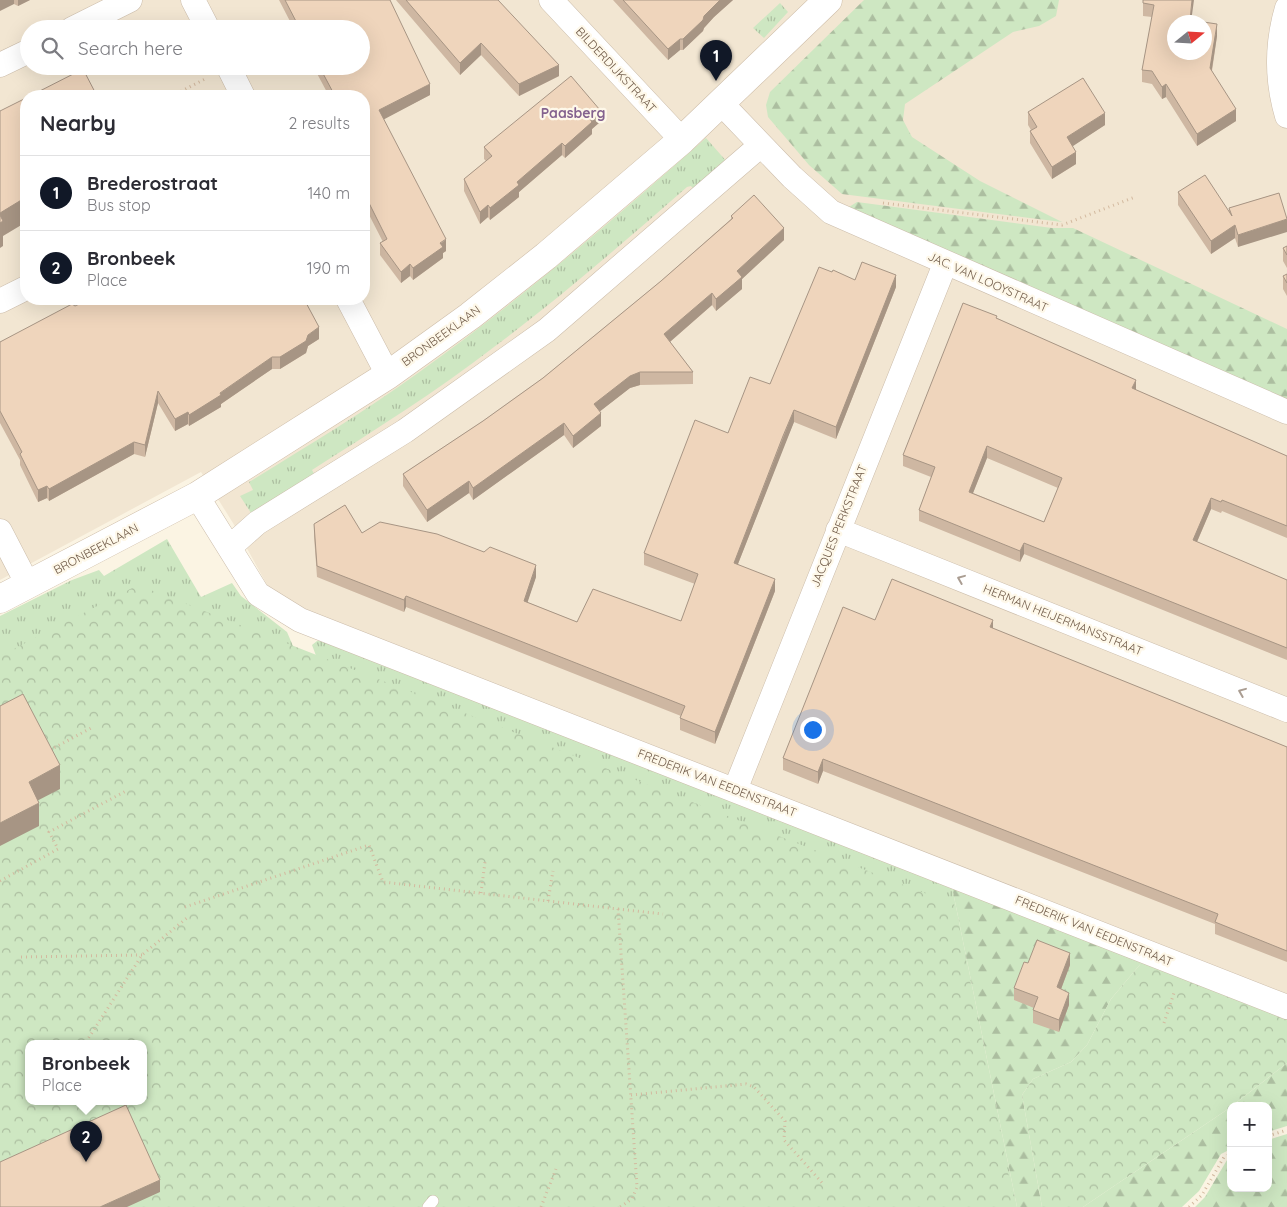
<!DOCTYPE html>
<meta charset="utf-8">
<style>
:root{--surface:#fff;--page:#f2f2f3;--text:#2b2b33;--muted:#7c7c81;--line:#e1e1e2;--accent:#111827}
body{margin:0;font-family:Quicksand,sans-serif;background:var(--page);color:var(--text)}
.controls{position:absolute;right:15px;bottom:15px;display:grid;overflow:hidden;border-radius:10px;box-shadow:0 5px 20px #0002}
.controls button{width:45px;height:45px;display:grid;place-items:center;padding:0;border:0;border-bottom:1px solid var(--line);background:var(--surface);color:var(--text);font:25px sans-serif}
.compass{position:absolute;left:1167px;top:15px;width:45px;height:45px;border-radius:50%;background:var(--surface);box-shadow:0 5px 20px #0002;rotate:72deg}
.you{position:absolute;left:812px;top:729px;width:18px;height:18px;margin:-12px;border:4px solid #fff;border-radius:50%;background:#1a73e8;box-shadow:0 0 0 8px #1a73e833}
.badge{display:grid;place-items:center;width:32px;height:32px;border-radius:50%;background:var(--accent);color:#fff;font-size:16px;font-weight:700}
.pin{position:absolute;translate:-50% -41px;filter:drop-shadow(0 1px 2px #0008)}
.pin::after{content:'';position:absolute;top:26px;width:18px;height:15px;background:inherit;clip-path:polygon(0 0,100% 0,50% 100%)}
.popup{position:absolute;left:25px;top:1040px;width:122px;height:65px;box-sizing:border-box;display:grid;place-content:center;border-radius:10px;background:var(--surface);filter:drop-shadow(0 1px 4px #0005);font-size:16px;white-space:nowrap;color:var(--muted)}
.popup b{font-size:19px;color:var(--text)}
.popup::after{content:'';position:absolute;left:50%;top:100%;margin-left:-10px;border:10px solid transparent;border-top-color:var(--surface)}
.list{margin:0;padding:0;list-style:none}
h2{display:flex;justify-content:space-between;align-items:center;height:65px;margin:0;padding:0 20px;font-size:21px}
h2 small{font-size:16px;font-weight:400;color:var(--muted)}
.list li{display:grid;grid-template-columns:32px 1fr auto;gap:15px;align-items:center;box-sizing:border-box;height:75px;padding:0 20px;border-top:1px solid var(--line)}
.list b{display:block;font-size:19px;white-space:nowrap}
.list p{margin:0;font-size:16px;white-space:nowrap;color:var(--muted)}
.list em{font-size:16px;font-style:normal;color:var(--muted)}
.icon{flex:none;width:28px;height:28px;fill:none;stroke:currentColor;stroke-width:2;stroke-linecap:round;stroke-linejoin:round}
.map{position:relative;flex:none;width:1287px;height:1207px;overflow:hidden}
.search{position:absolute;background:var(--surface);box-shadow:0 5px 20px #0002;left:20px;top:20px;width:350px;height:55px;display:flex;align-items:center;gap:12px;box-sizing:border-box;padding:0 18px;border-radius:28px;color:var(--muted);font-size:19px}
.panel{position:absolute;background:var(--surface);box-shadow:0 5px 20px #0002;left:20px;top:90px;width:350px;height:215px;border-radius:20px}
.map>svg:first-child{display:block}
.residential{fill:#f2e6d2;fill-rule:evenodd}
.grass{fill:url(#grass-tufts)}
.forest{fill:url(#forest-firs)}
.park{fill:url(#park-crowns);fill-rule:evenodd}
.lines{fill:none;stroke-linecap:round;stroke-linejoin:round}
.lane-casing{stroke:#cbbcaa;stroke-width:12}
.street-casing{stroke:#cbbcaa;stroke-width:25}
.secondary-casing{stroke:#cebda8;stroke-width:29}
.path{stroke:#d3b99f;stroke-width:3;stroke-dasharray:1 4;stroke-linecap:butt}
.lane{stroke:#fff;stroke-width:11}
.street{stroke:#fff;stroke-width:24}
.secondary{stroke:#fff;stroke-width:28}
.wall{fill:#ceb7a2;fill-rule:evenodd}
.shaded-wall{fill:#a79584}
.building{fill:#efd5bc;stroke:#a79584;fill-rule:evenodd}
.oneway{stroke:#aa9d92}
.labels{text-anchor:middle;stroke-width:4.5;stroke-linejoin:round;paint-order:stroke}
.street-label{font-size:12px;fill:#715c4a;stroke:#fef8e9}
.neighbourhood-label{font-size:14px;font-weight:bold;fill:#84628e;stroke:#fef8e9}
</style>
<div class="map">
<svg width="1287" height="1207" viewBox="0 0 1287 1207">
<defs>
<pattern id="grass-tufts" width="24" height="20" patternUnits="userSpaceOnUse" patternTransform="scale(1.25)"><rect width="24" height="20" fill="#cee7c2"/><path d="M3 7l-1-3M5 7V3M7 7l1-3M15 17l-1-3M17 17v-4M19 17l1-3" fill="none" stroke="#acbea0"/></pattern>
<pattern id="forest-firs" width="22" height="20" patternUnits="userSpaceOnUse" patternTransform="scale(1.25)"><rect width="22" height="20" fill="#cee7c2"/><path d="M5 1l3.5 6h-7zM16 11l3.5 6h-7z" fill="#acbea0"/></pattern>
<pattern id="park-crowns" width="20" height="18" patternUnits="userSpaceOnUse" patternTransform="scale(1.25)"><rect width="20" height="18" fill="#cee7c2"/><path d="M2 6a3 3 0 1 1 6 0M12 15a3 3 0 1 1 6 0" fill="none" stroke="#acbea0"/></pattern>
</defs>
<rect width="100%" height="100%" fill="#fbf4e3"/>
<!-- residential -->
<path class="residential" d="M0,0H1287V996L308,614L271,592L233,523L201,472L0,580ZM1174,22H1204V52H1174ZM29,29H361V66H29ZM26,96H364V299H26Z"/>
<!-- grass -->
<path class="grass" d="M780,3L788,12L764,38L753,28Z
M706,138L728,163L696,192L691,186L687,187C624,242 561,297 494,347C436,392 373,431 312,470L317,479L253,516L240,496L253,490L249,482C306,447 364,412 418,373C519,301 613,220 706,138Z
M167,539L201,597L232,583L241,596L287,632L299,660L0,667V616L72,580L99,570L104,576Z
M324,640L952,887L1017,1207H968L324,677L312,645L317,641Z"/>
<!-- forest -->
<path class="forest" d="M864,0H1059L1056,16L1039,26L1013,32L905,104L903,120L912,137L980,181L1062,222L842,194L809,165L768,117L766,105L770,92Z
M857,202L1052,228H1073L1287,329V401L849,207Z
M952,887L1143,961L1111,999L1087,1045L1071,1062L1033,1079L1022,1095L1042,1207H1017Z
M1287,1063V1126L1268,1132V1106H1232Z
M1231,1107V1149L1221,1154L1199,1191L1182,1207H1083Z
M1287,1134V1207H1195L1205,1197L1227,1160L1231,1157V1188H1268V1140Z"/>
<!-- park -->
<path class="park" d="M206,91H210L216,96H188Z
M138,585L955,905L1015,1207H0V656ZM28,1043H144V1101H28Z
M1143,961L1287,1017V1063L1228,1109L1083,1207H1042L1022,1095L1033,1079L1071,1062L1087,1045L1111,999Z"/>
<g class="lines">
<!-- lane casing -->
<g class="lane-casing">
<path id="lane" d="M428,1207L433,1201"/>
</g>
<!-- street casing -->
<g class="street-casing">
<path id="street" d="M193,0L208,29
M551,0L682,140
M1287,8C1276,45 1276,79 1287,116
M72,29L130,0
M0,65L29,51
M228,66L243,96
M721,103L792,177L831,212L1287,412
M348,299L388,375
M0,301L26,288
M197,496L258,594L300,620L1287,1007
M838,530L1287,710
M0,531L28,585
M230,547L257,523L405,431L547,330L761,145
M735,790L945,264"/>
</g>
<!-- secondary casing -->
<g class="secondary-casing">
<path id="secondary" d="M0,599L197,496L388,375L470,316L546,256L682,140L828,0"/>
</g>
<!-- path -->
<path class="path" d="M172,96L205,79
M883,203L1062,225L1135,197
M50,750L93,727
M0,881L58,849L49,832L126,791
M481,893L485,862
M548,901L553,871
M185,907L369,845L383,882L618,909L637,1187L632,1199L620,1207
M618,909L663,914
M21,957L142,955
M1164,1023L1174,993
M86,1042L142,955L188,917
M631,1095L746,1084L754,1087L785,1121L784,1140L824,1185
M1268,1136L1287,1130
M541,1207L556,1169
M1189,1207L1202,1195L1224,1157L1231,1154"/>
<!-- lane -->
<use href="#lane" class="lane"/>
<!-- street -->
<use href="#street" class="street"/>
<!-- secondary -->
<use href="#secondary" class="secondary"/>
</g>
<!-- wall -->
<path class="wall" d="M0,0H30L18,6L14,4Z
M279,0H390L430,95L383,119L446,251L443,253V258L413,280L410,276L401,283L380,255V243L383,242L364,205V96H329L313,66H361V29H294Z
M396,0H498L559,76L519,96L481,55L460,75Z
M613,0H733L714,17L704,28L703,31L683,50H680L668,60Z
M1143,0L1191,20L1217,36L1212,71L1236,121L1197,146L1166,97L1162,99L1152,84L1142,82V70L1152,17L1143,16Z
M1028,112L1105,125L1072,146L1076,164L1052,179L1030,143V131L1031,130L1028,125Z
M600,122L592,129V134L565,158L562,155L519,192V197L490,220L488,217L480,224L464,191V179L486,161L484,159V147Z
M1178,192L1229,212V208L1279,193L1238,247L1235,238L1211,254L1178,205Z
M731,216L784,240L742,279V289L716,311L712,305L670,342L693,372V384L640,385L630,388L600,411L601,426L573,448L564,435L473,500L469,493L427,522L403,486V474L483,421L543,378L661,281L731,219Z
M1287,246V268L1283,261V248Z
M832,272L855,280L896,287L836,439L794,422L783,448L738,564L775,591L715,744L680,730V718L681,716L406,607L404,612L317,577L314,536V524L362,533L536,577L527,602L577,622L681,621L695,584L644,565V553L728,433L770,384Z
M1287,274V296L1283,289V276Z
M75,306L319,339L308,346L306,353L280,369H272L221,404V407L189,426L188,424L175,431L158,403L145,457L134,454L49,501L47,498L38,502L20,465V460L0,423V342Z
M997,318L1136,390L1287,456V538L1222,511L1221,513L1211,509L1197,542L1287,580V660L1024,554L1020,562L919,521V510L931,477L903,466V455ZM987,458L1058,488L1044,522L973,493Z
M875,620L993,629L1287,747V962L1215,934V924L823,771L818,784L783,770V758Z
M1028,963L1070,965L1061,989L1069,1005L1059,1032L1033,1023V1010L1034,1008L1014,1000V988Z"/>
<!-- shaded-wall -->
<path class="shaded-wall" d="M0,0H14V4L0,11Z
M18,0H30L18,6Z
M720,0H733L714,17L704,28L703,31L683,50V39L704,16Z
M1192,0H1194L1191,22H1190Z
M1217,24V36L1210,81V68Z
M680,39V50L668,60V49Z
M481,43V55L460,75V63Z
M559,65V76L519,96V84Z
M430,84V95L379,122V110Z
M1166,84V97L1162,99V87Z
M1236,109V121L1197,146V134Z
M600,110V122L592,129V134L565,158V146L590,119Z
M1105,113V125L1067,150V137Z
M562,143V155L519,192V197L490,220V208L517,182Z
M1076,152V164L1052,179V167Z
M26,193V218L23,220V224L3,236V246L0,248V213L22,196Z
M488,205V217L480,224V212Z
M1287,219V232L1238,247V235Z
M1235,225V238L1211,254V241Z
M784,228V240L742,279V289L716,311V299L737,271Z
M446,239V251L443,253V258L413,280V268Z
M410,264V276L401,283V272Z
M896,275V287L836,439V427Z
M712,293V305L664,347V334Z
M319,327V339L308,346L306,353L280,369V357L308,335Z
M272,357V369L221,404V407L189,426V415Z
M640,372V385L630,388L594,416V404L630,376Z
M1136,380V391L1132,388Z
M158,391V403L145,457V445Z
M794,410V422L734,574V563Z
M188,412V424L175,431V419Z
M601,413V426L573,448V436Z
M564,423V435L473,500V488Z
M134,442V454L49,501V489Z
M987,446V458L969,503V492Z
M469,481V493L427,522V510Z
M47,486V498L38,502V490Z
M1211,498V509L1193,551V540Z
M1024,543V554L1020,562V551Z
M536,565V577L524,613V601Z
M775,579V591L715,744V732Z
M406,596V607L404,612V600Z
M993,620V632L990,627Z
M823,759V771L818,784V772Z
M60,765V789L29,805V782Z
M39,803V826L0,846V823Z
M1070,953V965L1057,1000V987Z
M1069,993V1005L1059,1032V1020Z
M160,1180V1192L127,1207H100Z"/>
<!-- building -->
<path class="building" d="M285,0H390L430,84L379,110L446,239L440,243L443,247L413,268L410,264L401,272L380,243L387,239L364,193V96H335L319,66H361V29H300Z
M406,0H498L559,65L519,84L481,43L460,63Z
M623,0H720L704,16L703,20L683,39H680L668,49Z
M1143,0H1192L1190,20L1217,24L1210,68L1236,109L1197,134L1166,84L1162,87L1152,71L1142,70L1154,5L1143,3ZM1174,22H1204V52H1174Z
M83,69L97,96H30Z
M571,76L600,110L590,119L592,122L565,146L562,143L517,182L519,185L490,208L488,205L480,212L464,179L492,156L484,147Z
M1083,78L1105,113L1067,137L1076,152L1052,167L1030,131L1037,127L1028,112Z
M26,98V193L22,196L23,199L0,213V111Z
M1205,175L1232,216L1229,208L1279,193L1287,219L1238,235L1235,225L1211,241L1178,192Z
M754,195L784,228L737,271L742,277L716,299L712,293L664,334L693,372H640L630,376L594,404L601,413L573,436L564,423L473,488L469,481L427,510L403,474L483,421L543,378L661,281L733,218L731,216Z
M0,215L3,221L0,223Z
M1287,246V255L1283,248Z
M862,262L896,275L836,427L794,410L783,436L734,563L775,579L715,732L680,718L685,706L406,596L404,600L317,566L314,524L345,505L362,533L380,522L437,534L484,552L490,547L536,565L524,601L577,622L593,589L681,621L698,574L644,553L695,420L728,433L750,377L770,384L819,267L832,272L833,270L855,280Z
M1287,274V283L1283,276Z
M90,299H304L319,327L308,335L306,341L280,357H272L220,393L221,395L189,415L188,412L175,419L158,391L145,445L134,442L49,489L47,486L38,490L20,454L22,452L0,411V342L72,304L75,306Z
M963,303L997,316L996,318L1136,380L1132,388L1287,456V526L1222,500L1221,502L1211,498L1193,540L1287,580V648L1024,543L1020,551L919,510L935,467L903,455ZM987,446L1062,478L1044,522L969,492Z
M892,579L993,620L990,627L1287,747V951L1215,922L1218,914L823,759L818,772L783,758L843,607L875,620Z
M23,694L60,765L29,782L39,803L0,823V706Z
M1037,940L1070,953L1057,987L1069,993L1059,1020L1033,1010L1038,997L1014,988L1024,962L1028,963Z
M126,1105L160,1180L100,1207H0V1162Z"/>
<!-- one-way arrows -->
<defs><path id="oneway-chevron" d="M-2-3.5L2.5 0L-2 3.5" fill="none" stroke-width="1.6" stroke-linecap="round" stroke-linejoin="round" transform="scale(1.25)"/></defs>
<g class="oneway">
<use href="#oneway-chevron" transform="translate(961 579) rotate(-158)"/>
<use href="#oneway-chevron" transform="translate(1242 692) rotate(-158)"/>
</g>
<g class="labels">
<!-- street labels -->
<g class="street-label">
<text transform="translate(616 70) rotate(47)" y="4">BILDERDIJKSTRAAT</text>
<text transform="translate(988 282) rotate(24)" y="4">JAC. VAN LOOYSTRAAT</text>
<text transform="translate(441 336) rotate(-36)" y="4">BRONBEEKLAAN</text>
<text transform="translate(839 526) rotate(-68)" y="4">JACQUES PERKSTRAAT</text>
<text transform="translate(96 549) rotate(-28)" y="4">BRONBEEKLAAN</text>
<text transform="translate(1063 620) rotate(22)" y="4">HERMAN HEIJERMANSSTRAAT</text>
<text transform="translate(717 783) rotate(21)" y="4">FREDERIK VAN EEDENSTRAAT</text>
<text transform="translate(1094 931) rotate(22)" y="4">FREDERIK VAN EEDENSTRAAT</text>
</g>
<!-- neighbourhood labels -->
<g class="neighbourhood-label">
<text x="573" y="118">Paasberg</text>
</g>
</g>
</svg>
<div class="controls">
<button>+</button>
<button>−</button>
</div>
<svg class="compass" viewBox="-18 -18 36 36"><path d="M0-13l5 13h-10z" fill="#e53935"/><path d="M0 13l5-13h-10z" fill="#7c7c81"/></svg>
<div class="you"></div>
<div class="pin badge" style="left:716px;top:81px">1</div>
<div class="pin badge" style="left:86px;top:1162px">2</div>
<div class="popup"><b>Bronbeek</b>Place</div>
<div class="search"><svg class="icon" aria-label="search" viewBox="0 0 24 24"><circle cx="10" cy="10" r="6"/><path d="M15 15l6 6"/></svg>Search here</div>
<section class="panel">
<h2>Nearby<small>2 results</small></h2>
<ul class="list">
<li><span class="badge">1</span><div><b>Brederostraat</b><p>Bus stop</p></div><em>140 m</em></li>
<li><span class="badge">2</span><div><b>Bronbeek</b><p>Place</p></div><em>190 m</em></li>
</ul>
</section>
</div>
